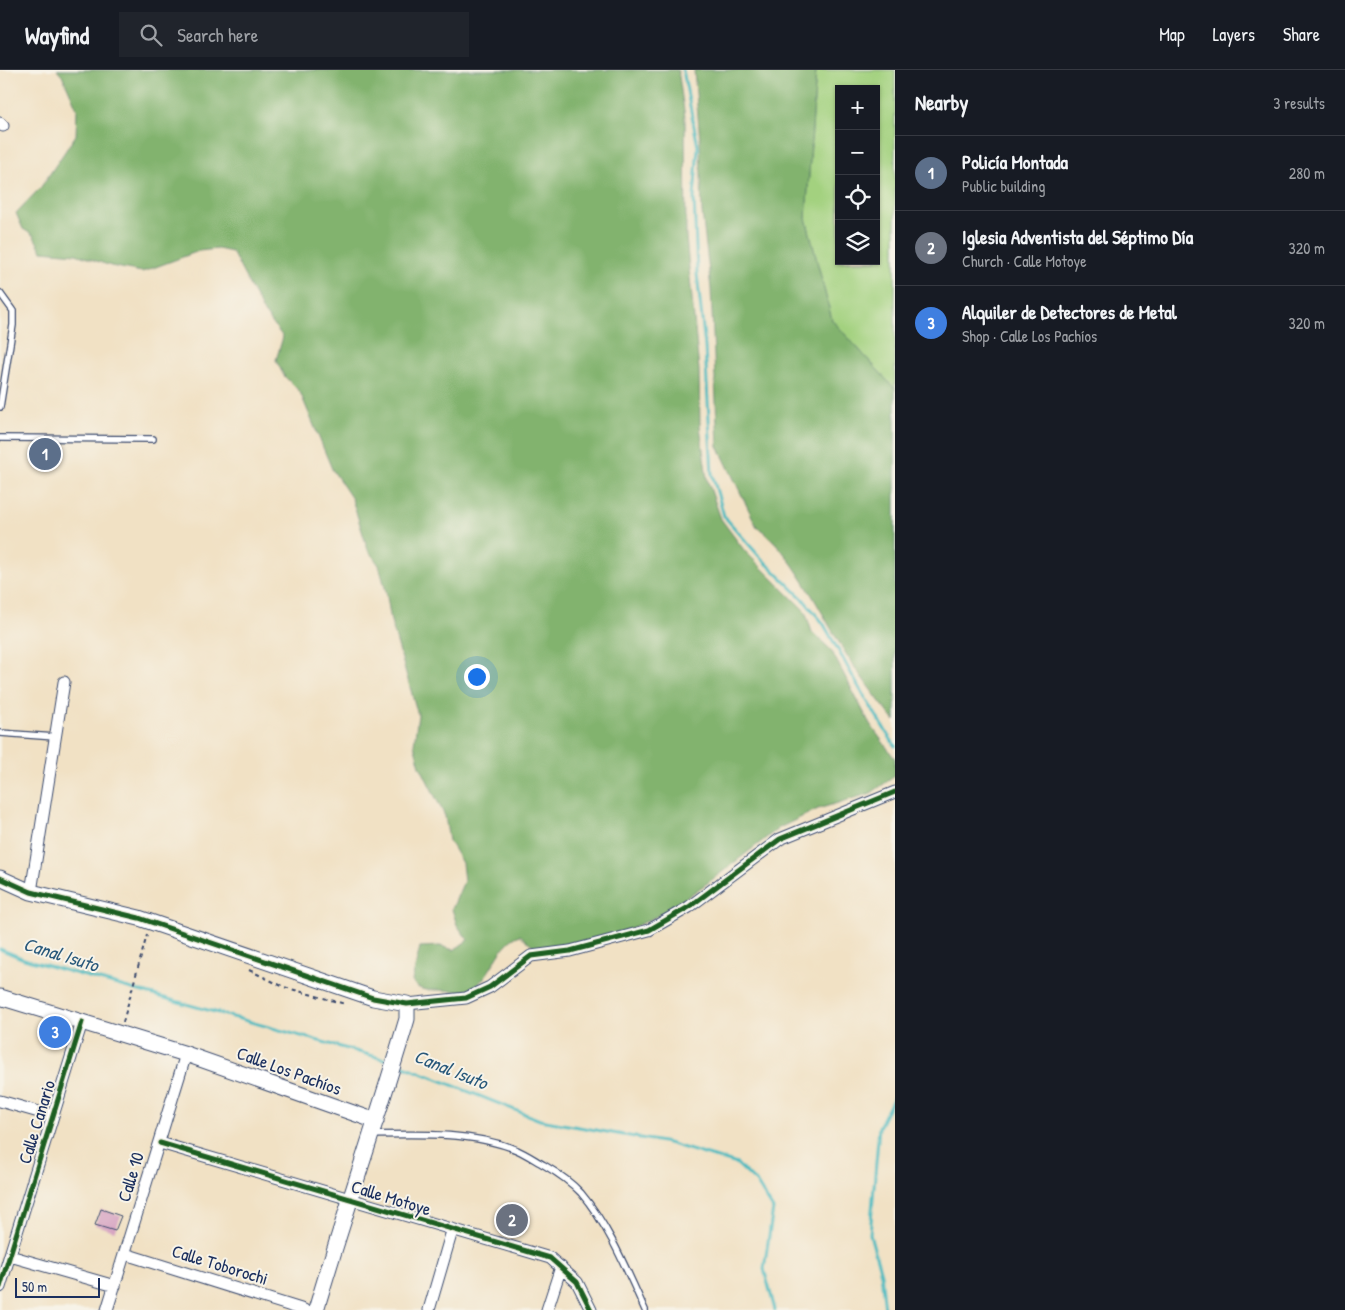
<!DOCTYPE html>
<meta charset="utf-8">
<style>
:root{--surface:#171b24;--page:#20242c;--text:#f1f3f6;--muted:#9ea1a6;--line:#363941;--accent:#ea580c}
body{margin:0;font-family:"Patrick Hand",sans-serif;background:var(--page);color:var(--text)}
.controls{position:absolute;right:15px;top:15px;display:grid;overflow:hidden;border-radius:0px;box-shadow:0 1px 4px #0004}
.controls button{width:45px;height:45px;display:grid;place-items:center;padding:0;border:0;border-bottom:1px solid var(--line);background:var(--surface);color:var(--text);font:25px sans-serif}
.scale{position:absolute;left:15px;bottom:12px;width:85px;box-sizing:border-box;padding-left:5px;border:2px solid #1b2f5e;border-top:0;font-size:14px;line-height:18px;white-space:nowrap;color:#1b2f5e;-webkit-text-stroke:4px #f7f3e8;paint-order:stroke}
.you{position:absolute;left:476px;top:606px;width:18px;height:18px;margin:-12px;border:4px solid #fff;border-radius:50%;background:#1a73e8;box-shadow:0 0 0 8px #1a73e833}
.badge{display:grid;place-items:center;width:32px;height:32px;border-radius:50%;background:var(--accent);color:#fff;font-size:16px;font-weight:700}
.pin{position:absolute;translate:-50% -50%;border:2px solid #fff;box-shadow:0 1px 5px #0006}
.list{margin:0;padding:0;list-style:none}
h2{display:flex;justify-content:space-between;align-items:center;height:65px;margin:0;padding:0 20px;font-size:21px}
h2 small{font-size:16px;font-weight:400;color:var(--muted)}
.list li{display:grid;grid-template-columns:32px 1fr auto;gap:15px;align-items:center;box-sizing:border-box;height:75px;padding:0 20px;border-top:1px solid var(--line)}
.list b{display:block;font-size:19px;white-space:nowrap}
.list p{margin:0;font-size:16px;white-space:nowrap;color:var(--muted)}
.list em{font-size:16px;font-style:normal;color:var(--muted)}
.icon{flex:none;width:28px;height:28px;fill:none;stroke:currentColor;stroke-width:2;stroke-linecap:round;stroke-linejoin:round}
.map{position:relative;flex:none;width:895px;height:1240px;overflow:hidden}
header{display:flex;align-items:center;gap:30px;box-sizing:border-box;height:70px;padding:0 25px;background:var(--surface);border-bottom:1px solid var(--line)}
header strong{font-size:24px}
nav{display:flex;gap:28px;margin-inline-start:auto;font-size:18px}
.search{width:350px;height:45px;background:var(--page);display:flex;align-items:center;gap:12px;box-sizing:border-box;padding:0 18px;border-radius:0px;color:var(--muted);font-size:19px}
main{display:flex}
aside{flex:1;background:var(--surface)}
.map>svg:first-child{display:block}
.green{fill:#a3d17f;stroke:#5f806e;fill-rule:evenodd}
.forest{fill:#82b36e;stroke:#4e7166}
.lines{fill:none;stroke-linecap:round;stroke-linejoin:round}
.stream{stroke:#4bbac0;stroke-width:3}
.building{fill:#d6a2c1}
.service-casing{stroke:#3b4a6d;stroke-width:8}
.minor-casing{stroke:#3b4a6d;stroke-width:13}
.tertiary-casing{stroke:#3b4a6d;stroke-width:17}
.path{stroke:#3b4a6d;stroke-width:2;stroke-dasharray:4 4;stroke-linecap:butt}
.service{stroke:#fff;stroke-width:5.5}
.minor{stroke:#fff;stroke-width:11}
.tertiary{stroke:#fff;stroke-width:15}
.cycleway-casing{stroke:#f7f3e8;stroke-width:8}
.cycleway{stroke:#1b5e20;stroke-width:5}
.labels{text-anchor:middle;stroke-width:4;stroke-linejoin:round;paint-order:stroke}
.street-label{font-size:18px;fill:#1b2f5e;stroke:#f7f3e8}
.water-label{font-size:19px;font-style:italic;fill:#29597b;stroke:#f7f3e8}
</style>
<header>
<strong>Wayfind</strong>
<div class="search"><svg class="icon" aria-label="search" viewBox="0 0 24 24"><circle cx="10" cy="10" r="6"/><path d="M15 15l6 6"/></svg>Search here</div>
<nav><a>Map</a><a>Layers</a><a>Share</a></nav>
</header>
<main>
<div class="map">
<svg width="895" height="1240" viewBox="0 0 895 1240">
<rect width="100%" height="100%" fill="#f7f3e8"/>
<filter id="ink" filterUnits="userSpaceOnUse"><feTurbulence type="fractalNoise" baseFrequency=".02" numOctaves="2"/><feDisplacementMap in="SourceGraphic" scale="10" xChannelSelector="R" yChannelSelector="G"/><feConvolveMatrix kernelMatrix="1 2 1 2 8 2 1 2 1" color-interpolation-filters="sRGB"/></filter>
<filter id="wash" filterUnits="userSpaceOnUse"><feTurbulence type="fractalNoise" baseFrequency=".0096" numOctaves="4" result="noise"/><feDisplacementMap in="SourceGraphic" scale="20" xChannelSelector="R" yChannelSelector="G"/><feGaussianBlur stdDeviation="1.12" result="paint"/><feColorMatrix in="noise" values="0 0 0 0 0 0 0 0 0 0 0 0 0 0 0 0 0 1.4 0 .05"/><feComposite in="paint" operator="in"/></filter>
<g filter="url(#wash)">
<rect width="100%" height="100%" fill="#f1e1c4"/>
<!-- green -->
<path class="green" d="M816,0H895V319L832,250L806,148ZM839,19H876V191H839Z"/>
<!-- forest -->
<path class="forest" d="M57,0H678L685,47L686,167L699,300L700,356L707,409L721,449L744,480L805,541L812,562L831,580L870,654L895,689V706L871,723L818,739L779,758L709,812L665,842L645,852L625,861L584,872L536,878L520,865C494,874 492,917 463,921C456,922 447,920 439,920C428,920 419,922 412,911L420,877L440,876L454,880L468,870L457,855L452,839L464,811L462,793L449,771L445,746L420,696L414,674L418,645L391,551L386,521L379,495L368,480L352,429L332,399L300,322L284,306L276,290L283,267L263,241L232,182L218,179L199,181L142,202L111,196L76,184L42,181L33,165L23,159L16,143L41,117L76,65L77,39L63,7Z
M694,0H816L806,148L832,250L895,319V651C877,629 860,606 845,582C824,549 790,477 757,457L718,376L711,219L702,142L700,70Z"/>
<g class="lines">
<!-- stream -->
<path class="stream" d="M683,0L698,77L694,127L697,203L705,277L712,404L724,446L759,486L803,529L823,553L861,621L895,676
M0,879L24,889L391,991
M399,994L540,1050L668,1073L737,1094L756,1112L773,1139L764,1199L775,1240
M885,1240L881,1204L870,1164L879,1057L895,1025"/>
</g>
<g id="blocks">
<!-- building -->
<path class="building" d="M101,1139L121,1146L115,1161L95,1155Z
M508,1139L522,1144L516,1160L503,1156Z"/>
</g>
</g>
<g filter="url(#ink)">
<use href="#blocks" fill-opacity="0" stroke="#3b4a6d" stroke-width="1"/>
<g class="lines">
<!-- service casing -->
<g class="service-casing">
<path id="service" d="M0,223L13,241V255L0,337
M0,368L153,369
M0,663L55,667
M373,1065C420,1064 473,1062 517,1080C526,1084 535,1090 544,1095C556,1102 571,1112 581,1123C609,1156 627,1201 645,1240"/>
</g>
<!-- minor casing -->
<g class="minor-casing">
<path id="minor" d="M0,53L3,56
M31,822L64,612
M407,934L466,928L490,917L531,886L570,881L649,860L689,837L780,769L895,722
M0,1031L53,1046
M160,1073L550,1188L577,1212L591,1240
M125,1184L304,1240
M10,1186L115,1216
M0,1217L82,952
M107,1240L186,984
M429,1240L452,1161
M547,1240L561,1197"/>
</g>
<!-- tertiary casing -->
<g class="tertiary-casing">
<path id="tertiary" d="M0,808L31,822L139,848L373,928L407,934V949C378,1047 345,1142 316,1240
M0,927L186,984L376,1051"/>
</g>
<!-- path -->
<path class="path" d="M249,900L284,917L345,934
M123,952L147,865"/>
<!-- service -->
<use href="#service" class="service"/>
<!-- minor -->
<use href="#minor" class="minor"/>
<!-- tertiary -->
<use href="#tertiary" class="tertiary"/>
<!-- cycleway casing -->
<g class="cycleway-casing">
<path id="cycleway" d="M0,808L31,822L139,848L373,928L407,934L466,928L490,917L531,886L570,881L649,860L689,837L780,769L895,722
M160,1073L550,1188L577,1212L591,1240
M0,1217L82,952"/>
</g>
<!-- cycleway -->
<use href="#cycleway" class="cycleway"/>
</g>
</g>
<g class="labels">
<!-- street labels -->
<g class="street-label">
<text transform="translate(289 1001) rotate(20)" y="6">Calle Los Pachíos</text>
<text transform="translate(37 1052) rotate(-73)" y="6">Calle Canario</text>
<text transform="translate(131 1107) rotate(-73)" y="6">Calle 10</text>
<text transform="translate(391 1128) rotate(17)" y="6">Calle Motoye</text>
<text transform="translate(220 1195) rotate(17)" y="6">Calle Toborochi</text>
</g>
<!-- water labels -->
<g class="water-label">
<text transform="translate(61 884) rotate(17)" y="7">Canal Isuto</text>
<text transform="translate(451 999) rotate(22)" y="7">Canal Isuto</text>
</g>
</g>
</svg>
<div class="controls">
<button>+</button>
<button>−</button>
<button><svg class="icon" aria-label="locate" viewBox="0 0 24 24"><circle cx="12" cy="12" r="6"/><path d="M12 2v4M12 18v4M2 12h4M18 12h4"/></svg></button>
<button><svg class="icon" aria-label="layers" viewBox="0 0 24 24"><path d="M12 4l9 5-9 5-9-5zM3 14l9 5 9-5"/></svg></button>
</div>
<div class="scale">50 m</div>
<div class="you"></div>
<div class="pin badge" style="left:45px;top:384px;background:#5c6f8a">1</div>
<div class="pin badge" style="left:512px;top:1150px;background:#6b7280">2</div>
<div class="pin badge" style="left:55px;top:962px;background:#3f7fe0">3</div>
</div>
<aside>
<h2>Nearby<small>3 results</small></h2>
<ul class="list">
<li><span class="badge" style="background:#5c6f8a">1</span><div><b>Policía Montada</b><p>Public building</p></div><em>280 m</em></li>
<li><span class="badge" style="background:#6b7280">2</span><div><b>Iglesia Adventista del Séptimo Día</b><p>Church · Calle Motoye</p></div><em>320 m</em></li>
<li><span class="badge" style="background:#3f7fe0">3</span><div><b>Alquiler de Detectores de Metal</b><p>Shop · Calle Los Pachíos</p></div><em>320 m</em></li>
</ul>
</aside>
</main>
